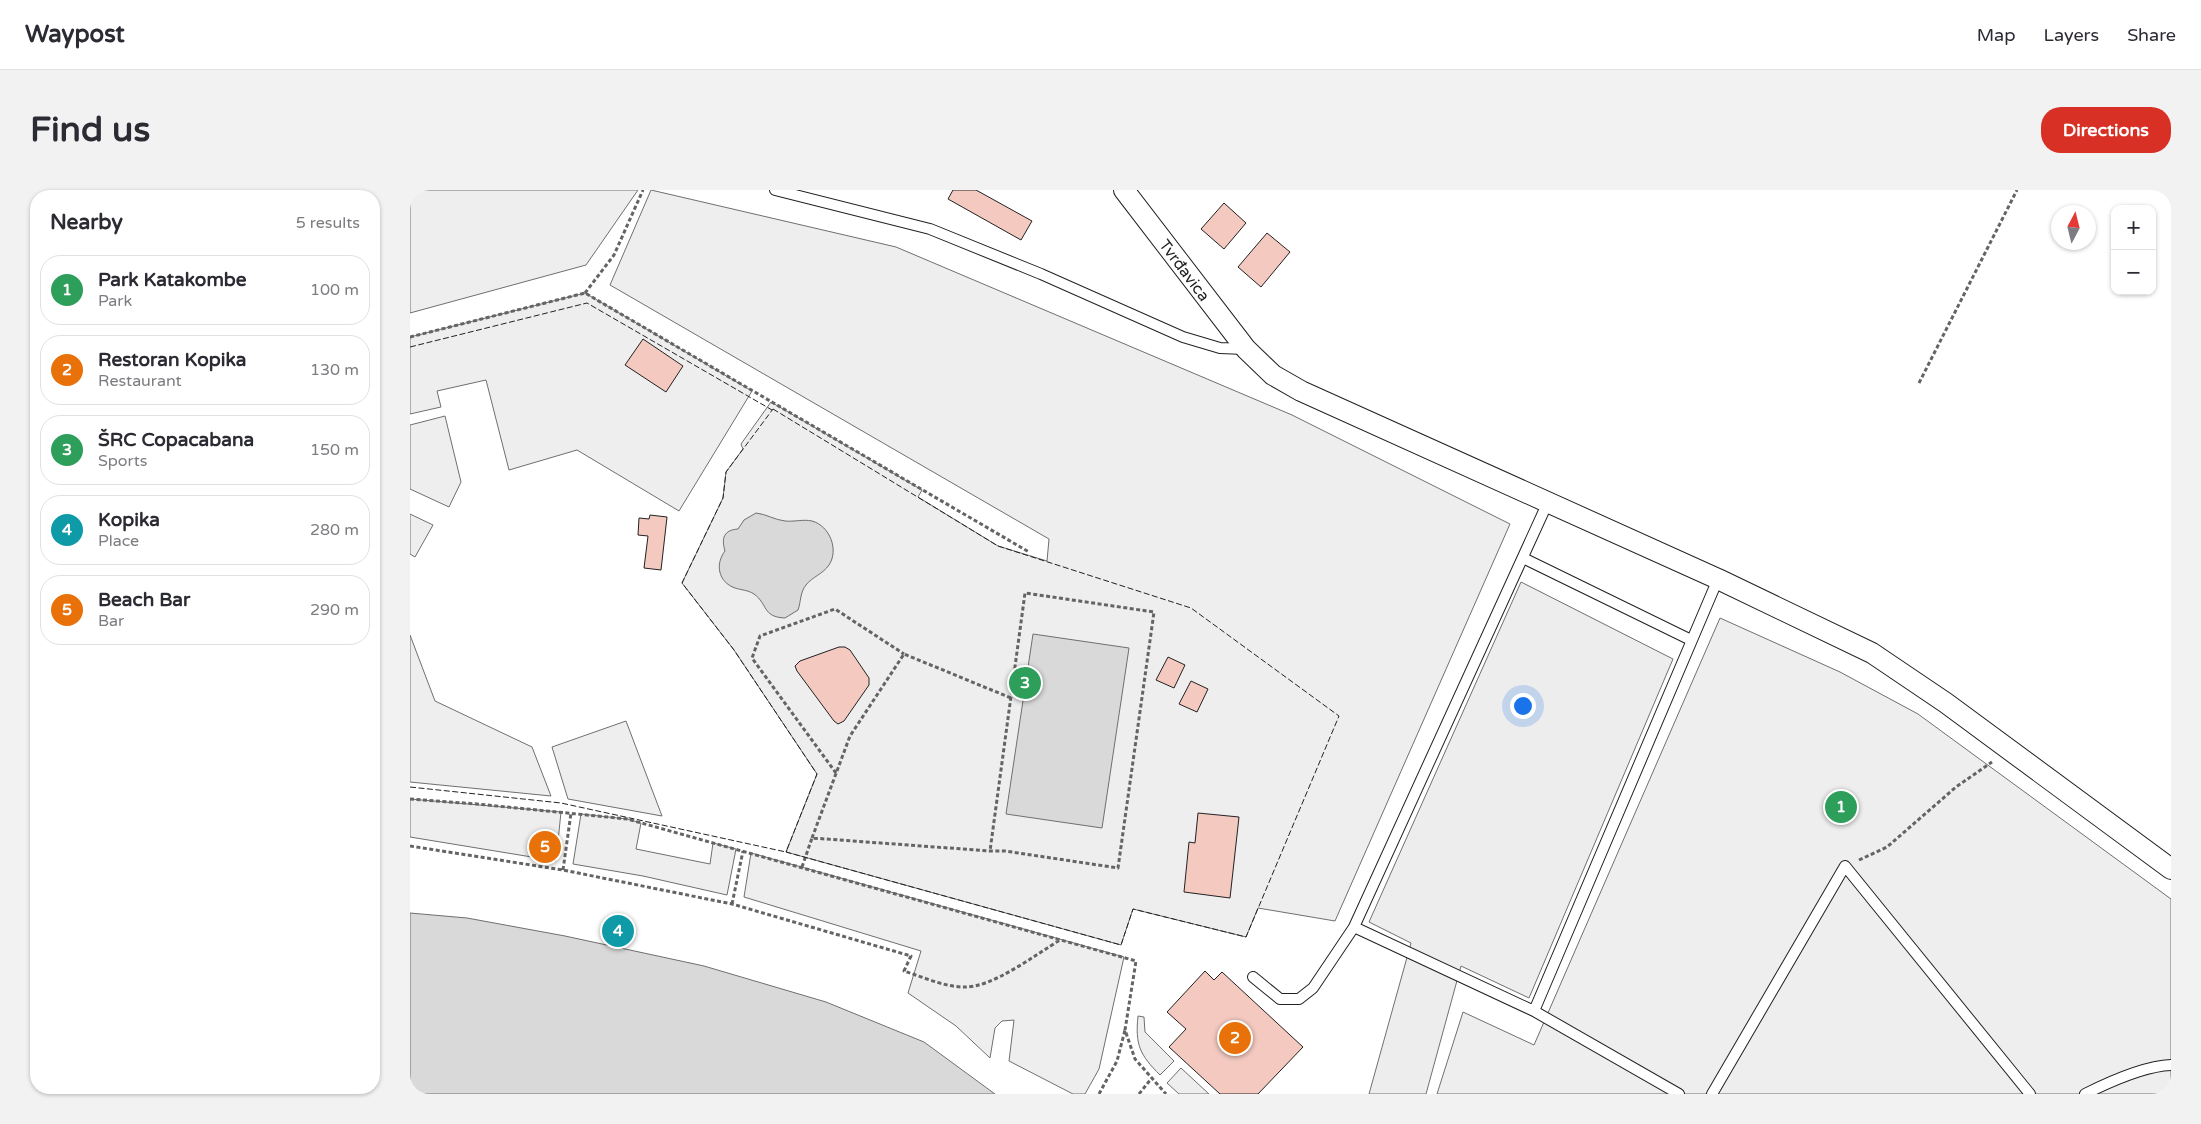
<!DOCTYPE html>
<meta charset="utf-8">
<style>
:root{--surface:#fff;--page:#f2f2f3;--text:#2b2b33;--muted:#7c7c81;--line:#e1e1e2;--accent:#d93025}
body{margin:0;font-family:"Varela Round",sans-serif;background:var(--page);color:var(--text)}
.controls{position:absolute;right:15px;top:15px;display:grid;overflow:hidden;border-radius:10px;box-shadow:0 1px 4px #0004}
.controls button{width:45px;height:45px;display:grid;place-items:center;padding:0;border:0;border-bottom:1px solid var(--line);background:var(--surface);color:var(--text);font:25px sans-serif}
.compass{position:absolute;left:1641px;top:15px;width:45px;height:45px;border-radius:50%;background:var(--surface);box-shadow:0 1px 4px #0004;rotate:7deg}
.you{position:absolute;left:1112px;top:515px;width:18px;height:18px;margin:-12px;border:4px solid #fff;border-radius:50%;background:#1a73e8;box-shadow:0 0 0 8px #1a73e833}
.badge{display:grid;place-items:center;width:32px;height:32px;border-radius:50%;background:var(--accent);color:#fff;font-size:16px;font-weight:700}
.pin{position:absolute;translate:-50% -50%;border:2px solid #fff;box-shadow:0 1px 5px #0006}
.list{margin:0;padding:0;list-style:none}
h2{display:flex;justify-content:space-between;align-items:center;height:65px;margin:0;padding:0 20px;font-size:21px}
h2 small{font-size:16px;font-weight:400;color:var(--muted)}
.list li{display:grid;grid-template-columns:32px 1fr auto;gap:15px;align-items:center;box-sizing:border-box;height:70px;margin:0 10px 10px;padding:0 10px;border:1px solid var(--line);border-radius:20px}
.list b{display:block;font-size:19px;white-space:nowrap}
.list p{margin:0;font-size:16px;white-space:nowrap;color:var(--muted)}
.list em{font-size:16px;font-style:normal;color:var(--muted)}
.map{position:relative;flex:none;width:1761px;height:904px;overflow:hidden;border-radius:20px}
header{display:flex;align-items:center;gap:30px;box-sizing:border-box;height:70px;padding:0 25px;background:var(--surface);border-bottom:1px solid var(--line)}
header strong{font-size:24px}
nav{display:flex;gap:28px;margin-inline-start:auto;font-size:18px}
.intro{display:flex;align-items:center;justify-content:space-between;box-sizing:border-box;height:120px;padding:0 30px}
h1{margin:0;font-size:35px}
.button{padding:12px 22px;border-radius:20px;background:var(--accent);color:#fff;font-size:18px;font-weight:700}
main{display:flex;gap:30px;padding:0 30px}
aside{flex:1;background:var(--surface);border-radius:20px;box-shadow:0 1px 4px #0004}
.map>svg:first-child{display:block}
.green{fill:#eee;stroke:#6f6f6f}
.parking{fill:#ededed;stroke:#6f6f6f}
.water{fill:#d9d9d9;stroke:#6f6f6f}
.building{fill:#f3c9c0;stroke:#222}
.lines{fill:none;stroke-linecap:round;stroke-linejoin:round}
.service-casing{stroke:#222;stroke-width:12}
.minor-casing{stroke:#222;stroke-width:22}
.path{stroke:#646464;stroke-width:3;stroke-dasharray:4 2.5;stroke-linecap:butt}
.service{stroke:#fff;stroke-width:10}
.minor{stroke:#fff;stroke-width:20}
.fence{stroke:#222;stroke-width:1;stroke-dasharray:6 2.5;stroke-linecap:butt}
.labels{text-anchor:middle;stroke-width:4;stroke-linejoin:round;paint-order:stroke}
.street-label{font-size:16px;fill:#222;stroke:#fff}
</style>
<header>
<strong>Waypost</strong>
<nav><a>Map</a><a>Layers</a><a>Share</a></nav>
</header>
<div class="intro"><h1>Find us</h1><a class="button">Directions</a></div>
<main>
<aside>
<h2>Nearby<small>5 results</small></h2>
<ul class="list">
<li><span class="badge" style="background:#2e9e5b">1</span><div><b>Park Katakombe</b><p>Park</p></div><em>100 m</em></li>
<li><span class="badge" style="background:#e8710a">2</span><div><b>Restoran Kopika</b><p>Restaurant</p></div><em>130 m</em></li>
<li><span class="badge" style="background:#2e9e5b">3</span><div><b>ŠRC Copacabana</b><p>Sports</p></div><em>150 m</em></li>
<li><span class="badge" style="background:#0f9aa8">4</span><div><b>Kopika</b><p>Place</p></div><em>280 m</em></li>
<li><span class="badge" style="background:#e8710a">5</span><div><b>Beach Bar</b><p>Bar</p></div><em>290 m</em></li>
</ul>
</aside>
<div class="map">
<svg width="1761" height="904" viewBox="0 0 1761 904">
<rect width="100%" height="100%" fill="#fff"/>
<!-- green -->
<path class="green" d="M0,0H228L176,75L0,123Z
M241,0L486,57L882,225L1100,334L925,731L848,718L836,747L723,719L711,755L376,662L407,584L324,460L272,393L313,308L316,282L333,259L331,254L361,212L512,300L508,307L588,356L637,371L639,349L200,95Z
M175,103L342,201L269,321L167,260L99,280L76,190L27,201L31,217L0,224V147Z
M35,226L51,292L39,317L0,299V235Z
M0,324L23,335L5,367L0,364Z
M1310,428L1430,482L1508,524L1761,709V904H1027L1053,822L1124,855Z
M0,445L25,511L122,557L141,606L0,592Z
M216,531L252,626L158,609L142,557Z
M0,609L151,622L146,671L0,647Z
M171,624L217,629L231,633L226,659L300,674L303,653L326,659L317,705L233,686L163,674Z
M341,663L714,767L689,879L675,904H663L599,871L604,830L592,831L585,838L580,868L546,836L498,803L511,761L334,707Z
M728,826L734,827L735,842L764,871L750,885C730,865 725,855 728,826Z
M771,878L799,904H769L757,893Z"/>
<!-- parking -->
<path class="parking" d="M1111,392L1263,469L1119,808L1051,776L1016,904H959L1001,753L959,732Z"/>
<!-- water -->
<path class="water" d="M346,323C356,324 365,330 375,331C384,332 393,329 402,331C420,336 429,360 419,375C413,384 402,387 396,395C390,402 391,412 388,420L375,428C352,427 358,414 344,404C338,400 331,400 325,398C308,392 305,374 315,361C311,348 314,340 328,339L334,330Z
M623,444L719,458L692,638L596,624Z
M0,723L57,728L155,746L294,776L416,812L514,852L585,904H0Z"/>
<!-- building -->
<path class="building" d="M543,0H566L622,31L611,50L538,9Z
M814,13L836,33L814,59L791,39Z
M857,43L880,62L851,97L828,77Z
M233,149L273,176L256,202L215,175Z
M240,325L257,327L251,380L234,378L238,346L228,345L229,328L239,329Z
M429,457H435L440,460L459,488V495L434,531L428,534L424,531L387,481L385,476L390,471Z
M758,467L775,475L764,498L746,490Z
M781,491L798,499L787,522L769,514Z
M788,623L829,627L820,708L774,702L779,652L785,653Z
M125,644L149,647L146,671L121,667Z
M795,781L804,790L812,782L893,857L848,904H810L759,857L776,839L757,822Z"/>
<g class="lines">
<!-- service casing -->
<g class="service-casing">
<path id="service" d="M365,0L520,39L631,84L773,147L810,158L835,159
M1138,312L944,737L1124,821L1269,904
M1113,368L1281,450
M843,787L870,809H889L903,798L944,737
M1124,821L1308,389
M1302,904L1435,676L1620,904
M1675,904C1699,892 1734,876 1761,875"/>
</g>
<!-- minor casing -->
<g class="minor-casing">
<path id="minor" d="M714,0L836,159L863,185L891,201L1308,389L1462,463L1536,513L1761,679"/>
</g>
<!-- path -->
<path class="path" d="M175,103L204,65L233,0
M0,147L175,103L619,362
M1509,193L1607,0
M426,583L342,468L350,446L425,419L494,464
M0,609L67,614L217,629L726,771L715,840L725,869L756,904
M402,648L440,546L494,464L601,508
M0,656L153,680L322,714L501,766L494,781C513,787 534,797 554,797C582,798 625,765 650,750
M1449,670L1477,657L1546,597L1582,572
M392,677L402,648L580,661H595L708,678L744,422L615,403L580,661
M153,680L161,623
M322,714L333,661
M689,904L707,871L715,840
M729,904L741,889"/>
<!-- service -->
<use href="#service" class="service"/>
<!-- minor -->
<use href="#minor" class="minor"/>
<!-- fence -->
<path class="fence" d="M0,157L177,113L362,220
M363,219L588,356L781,418L929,526L836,747L723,719L711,755L376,662L407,584L324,460L272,393L313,308L316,282Z
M0,597L151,613L376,662L377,660"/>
</g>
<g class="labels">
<!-- street labels -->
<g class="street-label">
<text transform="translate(775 80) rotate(53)" y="6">Tvrđavica</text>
</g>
</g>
</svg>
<div class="controls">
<button>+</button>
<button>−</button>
</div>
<svg class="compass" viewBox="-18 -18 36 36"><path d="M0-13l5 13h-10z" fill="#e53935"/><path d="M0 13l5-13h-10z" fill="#7c7c81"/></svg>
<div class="you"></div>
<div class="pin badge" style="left:1431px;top:617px;background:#2e9e5b">1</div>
<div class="pin badge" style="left:825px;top:848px;background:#e8710a">2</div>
<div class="pin badge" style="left:615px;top:493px;background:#2e9e5b">3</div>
<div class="pin badge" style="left:208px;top:741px;background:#0f9aa8">4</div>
<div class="pin badge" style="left:135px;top:657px;background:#e8710a">5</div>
</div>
</main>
